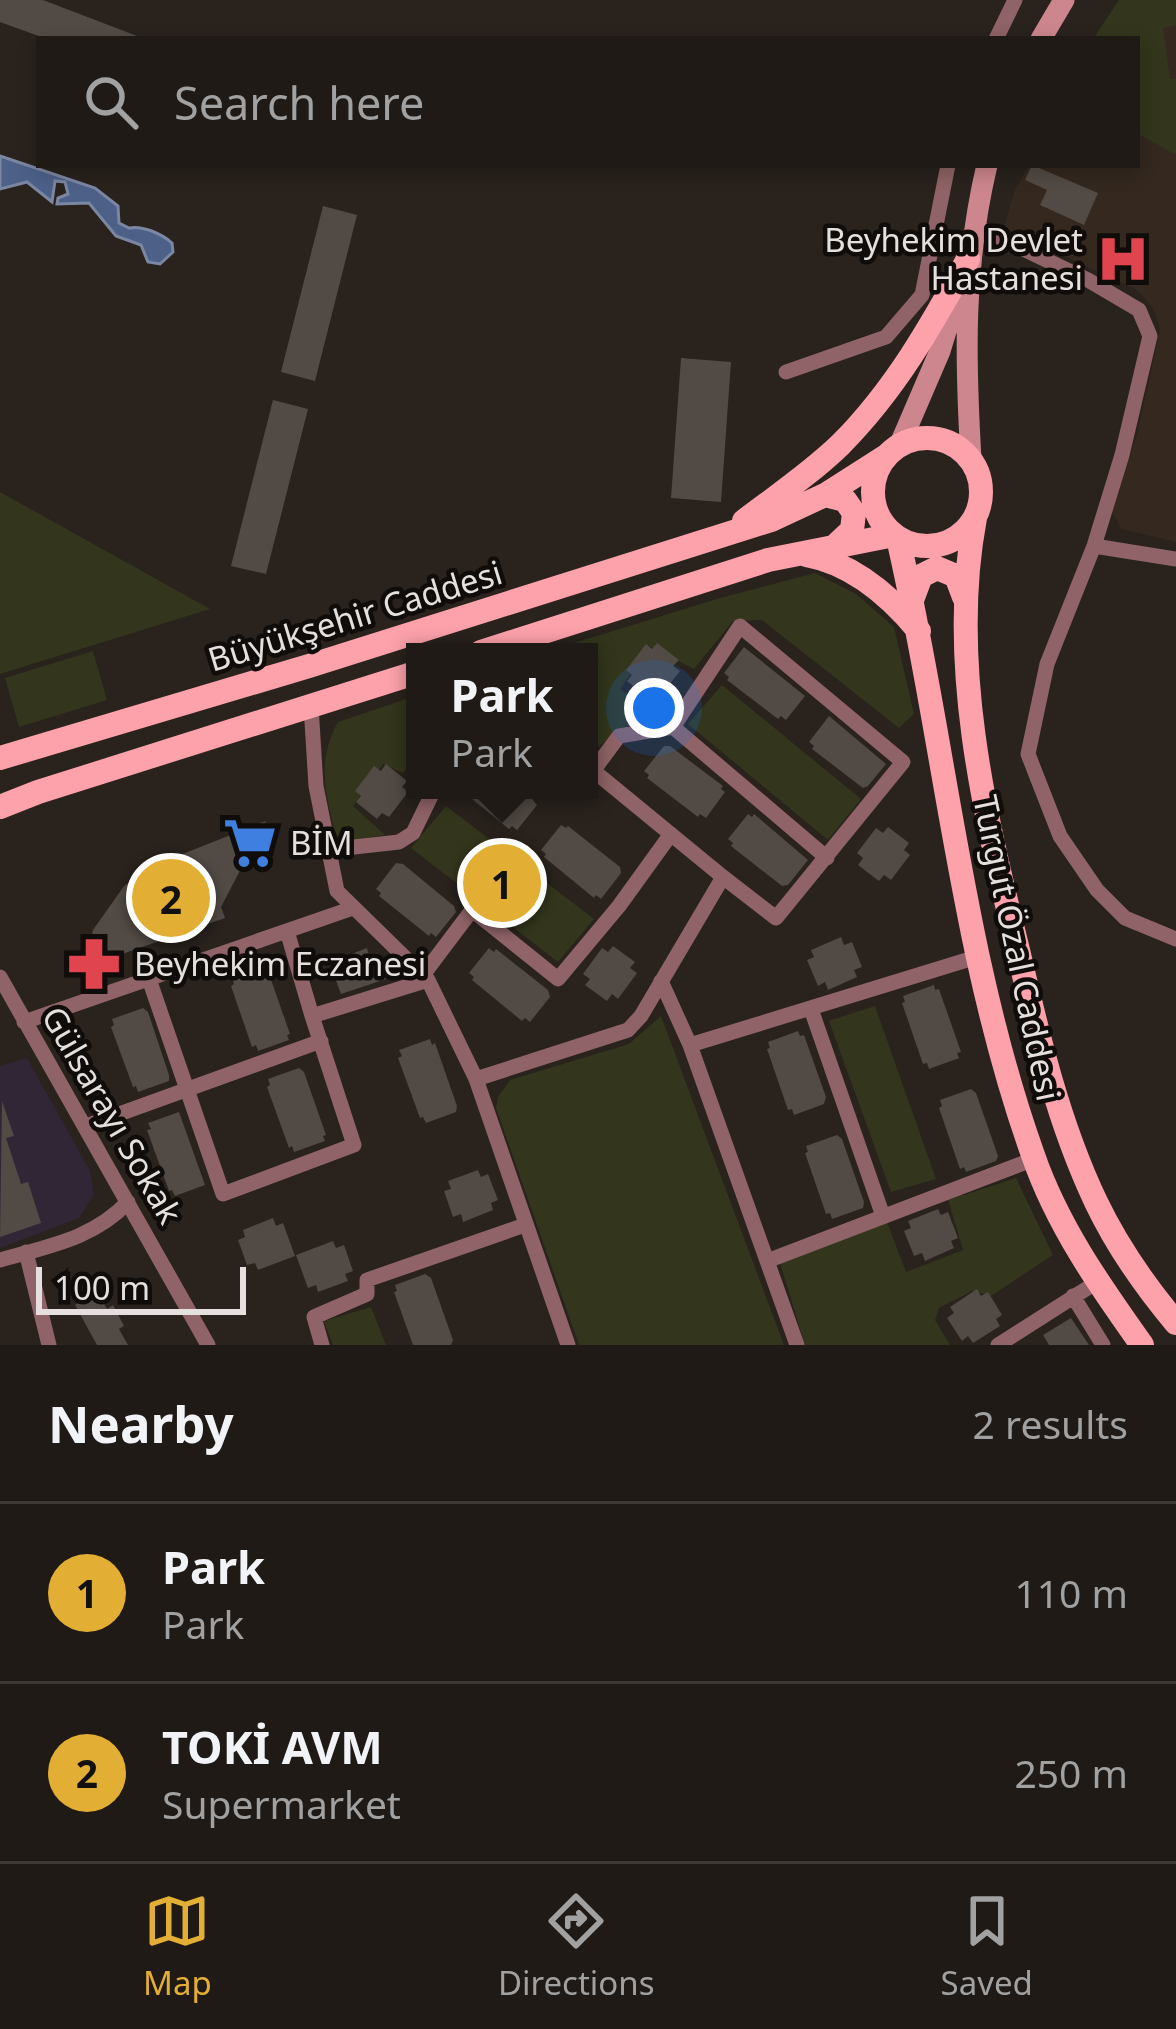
<!DOCTYPE html>
<meta charset="utf-8">
<style>
:root{--surface:#1f1a16;--page:#2c2723;--text:#f1f3f6;--muted:#a1a1a1;--line:#3c3835;--accent:#e3ae34}
body{margin:0;font-family:"Noto Sans",sans-serif;background:var(--page);color:var(--text)}
.scale{position:absolute;left:36px;bottom:30px;width:210px;box-sizing:border-box;padding-left:12px;border:6px solid #e5e0dd;border-top:0;font-size:33px;line-height:42px;white-space:nowrap;color:#e5e0dd;-webkit-text-stroke:9px #0f0c0a;paint-order:stroke}
.you{position:absolute;left:654px;top:708px;width:42px;height:42px;margin:-30px;border:9px solid #fff;border-radius:50%;background:#1a73e8;box-shadow:0 0 0 18px #1a73e833}
.badge{display:grid;place-items:center;width:78px;height:78px;border-radius:50%;background:var(--accent);color:#111;font-size:39px;font-weight:700}
.pin{position:absolute;translate:-50% -50%;border:6px solid #fff;box-shadow:0 3px 12px #0006}
.popup{position:absolute;left:406px;top:643px;width:192px;height:156px;box-sizing:border-box;display:grid;place-content:center;border-radius:0px;background:var(--surface);filter:drop-shadow(0 3px 9px #0005);font-size:39px;white-space:nowrap;color:var(--muted)}
.popup b{font-size:45px;color:var(--text)}
.popup::after{content:'';position:absolute;left:50%;top:100%;margin-left:-24px;border:24px solid transparent;border-top-color:var(--surface)}
.list{margin:0;padding:0;list-style:none}
h2{display:flex;justify-content:space-between;align-items:center;height:156px;margin:0;padding:0 48px;font-size:51px}
h2 small{font-size:39px;font-weight:400;color:var(--muted)}
.list li{display:grid;grid-template-columns:78px 1fr auto;gap:36px;align-items:center;box-sizing:border-box;height:180px;padding:0 48px;border-top:3px solid var(--line)}
.list b{display:block;font-size:45px;white-space:nowrap}
.list p{margin:0;font-size:39px;white-space:nowrap;color:var(--muted)}
.list em{font-size:39px;font-style:normal;color:var(--muted)}
.icon{flex:none;width:66px;height:66px;fill:none;stroke:currentColor;stroke-width:2;stroke-linecap:round;stroke-linejoin:round}
.map{position:relative;flex:none;width:1176px;height:1345px;overflow:hidden}
.search{position:absolute;background:var(--surface);box-shadow:0 6px 18px #0003;left:36px;right:36px;top:36px;height:132px;display:flex;align-items:center;gap:30px;box-sizing:border-box;padding:0 42px;border-radius:0px;color:var(--muted);font-size:45px}
.sheet{height:516px;background:var(--surface)}
nav{display:flex;justify-content:space-around;align-items:center;box-sizing:border-box;height:168px;border-top:3px solid var(--line);background:var(--surface);font-size:33px;color:var(--muted)}
nav a{display:grid;justify-items:center;gap:6px}
nav .on{color:var(--accent)}
.map>svg:first-child{display:block}
.built{fill:#34281f}
.education{fill:#312635}
.green{fill:#33361c}
.water{fill:#4d6088;stroke:#7b86a2;stroke-width:3}
.building{fill:#524a44}
.lines{fill:none;stroke-linecap:round;stroke-linejoin:round}
.street{stroke:#8f6367;stroke-width:15}
.secondary{stroke:#cd868d;stroke-width:21}
.primary{stroke:#fda1ab;stroke-width:24}
.labels{text-anchor:middle;stroke-width:9;stroke-linejoin:round;paint-order:stroke}
.poi-label{font-size:33px;fill:#e5e0dd;stroke:#0f0c0a;text-anchor:start}
.street-label{font-size:33px;fill:#e5e0dd;stroke:#0f0c0a}
</style>
<div class="map">
<svg width="1176" height="1345" viewBox="0 0 1176 1345">
<rect width="100%" height="100%" fill="#29221d"/>
<!-- built -->
<path class="built" d="M1176,0V542L1121,529L1111,510L1137,435L1160,329L1153,308L1137,290L1004,228L1014,192L1029,165H1137V39Z"/>
<!-- education -->
<path class="education" d="M27,1058L90,1171L94,1194L79,1218L0,1248V1066Z"/>
<!-- green -->
<path class="green" d="M1119,0H1176V25L1163,28L1170,79H1176V155L1137,133V39H1093Z
M0,492L210,609L0,674Z
M815,573L856,594L894,627L914,714L899,728L762,620L733,621L694,669L649,646L620,689L658,718L621,728L595,750L589,744V652H545L720,598Z
M93,651L107,700L19,727L5,678Z
M722,685L861,799L828,840L688,724Z
M415,696V756L403,773L383,764L353,806L385,835L337,843C328,797 314,766 338,722Z
M446,806L594,919L558,962L411,848Z
M875,1006L936,1179L891,1192L829,1021Z
M661,1016L784,1345H579L496,1108L498,1097L510,1080L629,1044Z
M1016,1178L1053,1255L991,1296L972,1291L939,1308L935,1320L950,1345H805L780,1263L887,1222L906,1272L963,1250L947,1196L964,1195Z
M371,1307L386,1345H333L324,1321Z"/>
<!-- water -->
<path class="water" d="M0,156L95,188L118,206L119,223L129,228C142,225 162,234 172,243L173,252L160,264L148,262L141,245L116,236L89,203L57,204L58,198L68,194L65,182L55,181L52,202L27,182L0,189Z"/>
<!-- building -->
<path class="building" d="M0,0H43L145,39H47L0,22Z
M1032,165L1098,193L1084,225L1040,205L1047,190L1025,180Z
M323,206L357,215L315,381L281,372Z
M681,358L731,362L721,502L671,498Z
M273,400L308,409L266,574L231,566Z
M657,643L679,660L673,666L680,671L660,696L654,691L649,698L627,681L632,675L626,670L646,644L652,649Z
M744,647L805,696L786,720L781,716L778,719L727,680L729,677L724,673Z
M829,716L886,764L868,786L863,788L812,749L814,746L809,742Z
M664,746H670L723,786L721,789L725,792L706,818L700,814L698,817L647,778L649,775L644,771Z
M386,764L407,781L402,787L408,792L389,817L382,813L377,819L356,802L361,796L355,791L374,766L381,771Z
M461,790H525L537,805L517,830L512,826L509,829Z
M748,814L752,817L754,814L808,860L788,885L782,886L731,846L733,843L728,839Z
M266,821L221,907L225,918L85,967L93,930L124,886L152,866Z
M561,825L566,828L568,826L620,867L621,873L601,899L596,895L594,898L544,857L546,854L541,850Z
M888,827L909,843L904,850L910,855L891,880L884,875L879,881L858,865L863,858L857,853L876,828L883,833Z
M396,863L403,864L454,906L456,912L436,937L431,933L429,936L379,896L381,893L376,889Z
M841,937L844,945L852,942L862,967L854,970L857,977L828,990L825,982L818,986L807,960L814,957L811,950Z
M613,946L635,962L630,968L637,973L618,999L612,994L607,1001L585,985L590,979L583,974L602,948L608,952Z
M367,948L369,956L377,953L386,979L341,994L332,970L339,967L336,960Z
M489,948L494,952L496,949L548,990L550,997L530,1022L525,1018L522,1021L472,980L474,977L469,973Z
M262,967L264,972L268,971L290,1034L287,1035L289,1040L258,1051L256,1045L252,1047L231,986L234,984L232,978Z
M934,985L935,990L939,989L961,1052L957,1053L959,1058L929,1069L927,1063L923,1064L902,1003L905,1002L903,996Z
M143,1008L148,1012L169,1075V1081L138,1092L136,1086L133,1087L111,1027L114,1025L112,1019Z
M798,1031L800,1036L804,1035L826,1097L824,1104L794,1115L792,1109L788,1110L767,1049L770,1048L768,1042Z
M430,1039L432,1045L435,1043L457,1106L456,1112L426,1123L423,1117L420,1118L398,1058L402,1056L399,1050Z
M299,1068L304,1072L326,1135L323,1136L325,1141L294,1152L292,1146L289,1148L267,1087L270,1085L268,1079Z
M971,1089L976,1093L998,1156L996,1161L966,1172L964,1167L960,1169L939,1108L942,1106L940,1100Z
M2,1101L14,1136L6,1138L21,1184L28,1182L41,1223L0,1237Z
M179,1112L205,1185L175,1196L172,1190L169,1191L147,1130L151,1129L148,1123Z
M837,1135L842,1139L864,1202L863,1208L832,1219L830,1213L826,1214L805,1153L808,1152L806,1146Z
M478,1170L481,1177L488,1174L498,1200L491,1203L493,1210L463,1222L461,1214L453,1217L444,1191L451,1189L448,1181Z
M938,1209L941,1215L948,1212L958,1238L951,1241L954,1248L925,1261L922,1253L914,1256L904,1231L911,1228L908,1221Z
M273,1218L276,1226L283,1223L295,1256L258,1270L255,1263L247,1265L238,1240L245,1237L243,1230Z
M333,1241L336,1248L344,1245L353,1271L345,1274L348,1281L318,1292L316,1285L308,1288L296,1255Z
M425,1274L431,1278L453,1340L451,1345H413L394,1292L397,1291L395,1285Z
M977,1289L981,1296L988,1292L1002,1315L996,1319L1000,1326L973,1343L968,1336L962,1341L947,1318L954,1313L950,1307Z
M98,1292L107,1309L113,1305L124,1326L119,1329L128,1345H97L75,1305Z
M1071,1318L1089,1345H1049L1043,1335Z"/>
<g class="lines">
<!-- street -->
<path class="street" d="M996,39L1015,0
M973,225L1088,280L1139,310L1150,336L1122,455L1094,546L1047,664L1028,754L1060,836L1097,890L1125,918L1176,939
M786,372L886,337L922,295L948,165
M1094,546L1176,559
M311,706L316,786L337,891L428,980L476,1079L628,1030L641,1016L723,877L589,767
M673,727L827,858
M593,771L619,736L673,727L740,626L903,762L776,918L723,877
M327,850L399,842L413,833L434,790
M287,931L312,1016L428,980
M423,975L472,910L558,979L619,906L671,834
M0,977L208,1345
M149,979L223,1194L354,1145L312,1016
M661,981L690,1045L797,1345
M811,1009L883,1216
M24,1022L353,908
M690,1045L980,956
M476,1079L568,1345
M86,1126L321,1041
M26,1252L49,1345
M0,1260C48,1246 93,1239 128,1202
M767,1261L1034,1159
M1073,1296L1103,1345
M322,1345L314,1317L367,1294V1280L525,1225
M998,1345L1097,1282"/>
<!-- secondary -->
<path class="secondary" d="M1041,39L1064,0
M900,444L940,351L959,289
M971,459C965,357 963,266 987,165"/>
<!-- primary -->
<path class="primary" d="M873 492a54 54 0 1 1 108 0a54 54 0 1 1-108 0Z
M825,495L845,500L854,513L852,530L836,545
M975,518C948,661 984,812 1018,950C1038,1036 1058,1122 1096,1202C1117,1246 1145,1286 1176,1323
M744,521C777,496 811,473 840,445C895,390 931,326 968,259
M898,538C945,742 962,957 1033,1155C1057,1225 1100,1286 1142,1345
M806,555C851,563 890,596 919,631
M912,600L921,576L937,568L956,576L964,597
M481,652L768,560L894,535
M0,758L309,666L771,520L825,495L886,456
M0,807L38,792L415,673"/>
</g>
<!-- icons -->
<defs>
<g id="hospital-bare" transform="scale(4.14)"><path d="M-5-5h3v3.5h4V-5h3V5h-3V1.5h-4V5h-3Z" fill="#e0444e" stroke="#0f0c0a" stroke-width="2.5" paint-order="stroke"/></g>
<g id="supermarket-bare" transform="scale(4.14)"><path d="M-6-5.5h2.5l.6 2H6L4.5 2H-2.5L-4.4-4H-6ZM-1.5 3.2a1.3 1.3 0 1 0 .1 0ZM3 3.2a1.3 1.3 0 1 0 .1 0Z" fill="#3f7fe0" stroke="#0f0c0a" stroke-width="2.5" paint-order="stroke"/></g>
<g id="pharmacy-bare" transform="scale(4.14)"><path d="M-2-6h4v4h4v4h-4v4h-4v-4h-4v-4h4Z" fill="#e0444e" stroke="#0f0c0a" stroke-width="2.5" paint-order="stroke"/></g>
</defs>
<g fill-rule="evenodd">
<use href="#hospital-bare" x="1123" y="259"/>
<use href="#supermarket-bare" x="250" y="843"/>
<use href="#pharmacy-bare" x="94" y="964"/>
</g>
<g class="labels">
<!-- poi labels -->
<g class="poi-label">
<text x="1083" y="252" text-anchor="end">Beyhekim Devlet<tspan x="1083" dy="38">Hastanesi</tspan></text>
<text x="290" y="855">BİM</text>
<text x="134" y="976">Beyhekim Eczanesi</text>
</g>
<!-- street labels -->
<g class="street-label">
<text transform="translate(355 616) rotate(-17)" y="12">Büyükşehir Caddesi</text>
<text transform="translate(1017 948) rotate(78)" y="12">Turgut Özal Caddesi</text>
<text transform="translate(112 1115) rotate(60)" y="12">Gülsarayı Sokak</text>
</g>
</g>
</svg>
<div class="scale">100 m</div>
<div class="you"></div>
<div class="pin badge" style="left:502px;top:883px">1</div>
<div class="popup"><b>Park</b>Park</div>
<div class="pin badge" style="left:171px;top:898px">2</div>
<div class="search"><svg class="icon" aria-label="search" viewBox="0 0 24 24"><circle cx="10" cy="10" r="6"/><path d="M15 15l6 6"/></svg>Search here</div>
</div>
<section class="sheet">
<h2>Nearby<small>2 results</small></h2>
<ul class="list">
<li><span class="badge">1</span><div><b>Park</b><p>Park</p></div><em>110 m</em></li>
<li><span class="badge">2</span><div><b>TOKİ AVM</b><p>Supermarket</p></div><em>250 m</em></li>
</ul>
</section>
<nav>
<a class="on"><svg class="icon" aria-label="map" viewBox="0 0 24 24"><path d="M3 6l6-2 6 2 6-2v14l-6 2-6-2-6 2zM9 4v14M15 6v14"/></svg>Map</a>
<a><svg class="icon" aria-label="directions" viewBox="0 0 24 24"><path d="M12 3l9 9-9 9-9-9zM9 14v-3h6M13 9l2 2-2 2"/></svg>Directions</a>
<a><svg class="icon" aria-label="saved" viewBox="0 0 24 24"><path d="M7 4h10v16l-5-4-5 4z"/></svg>Saved</a>
</nav>
